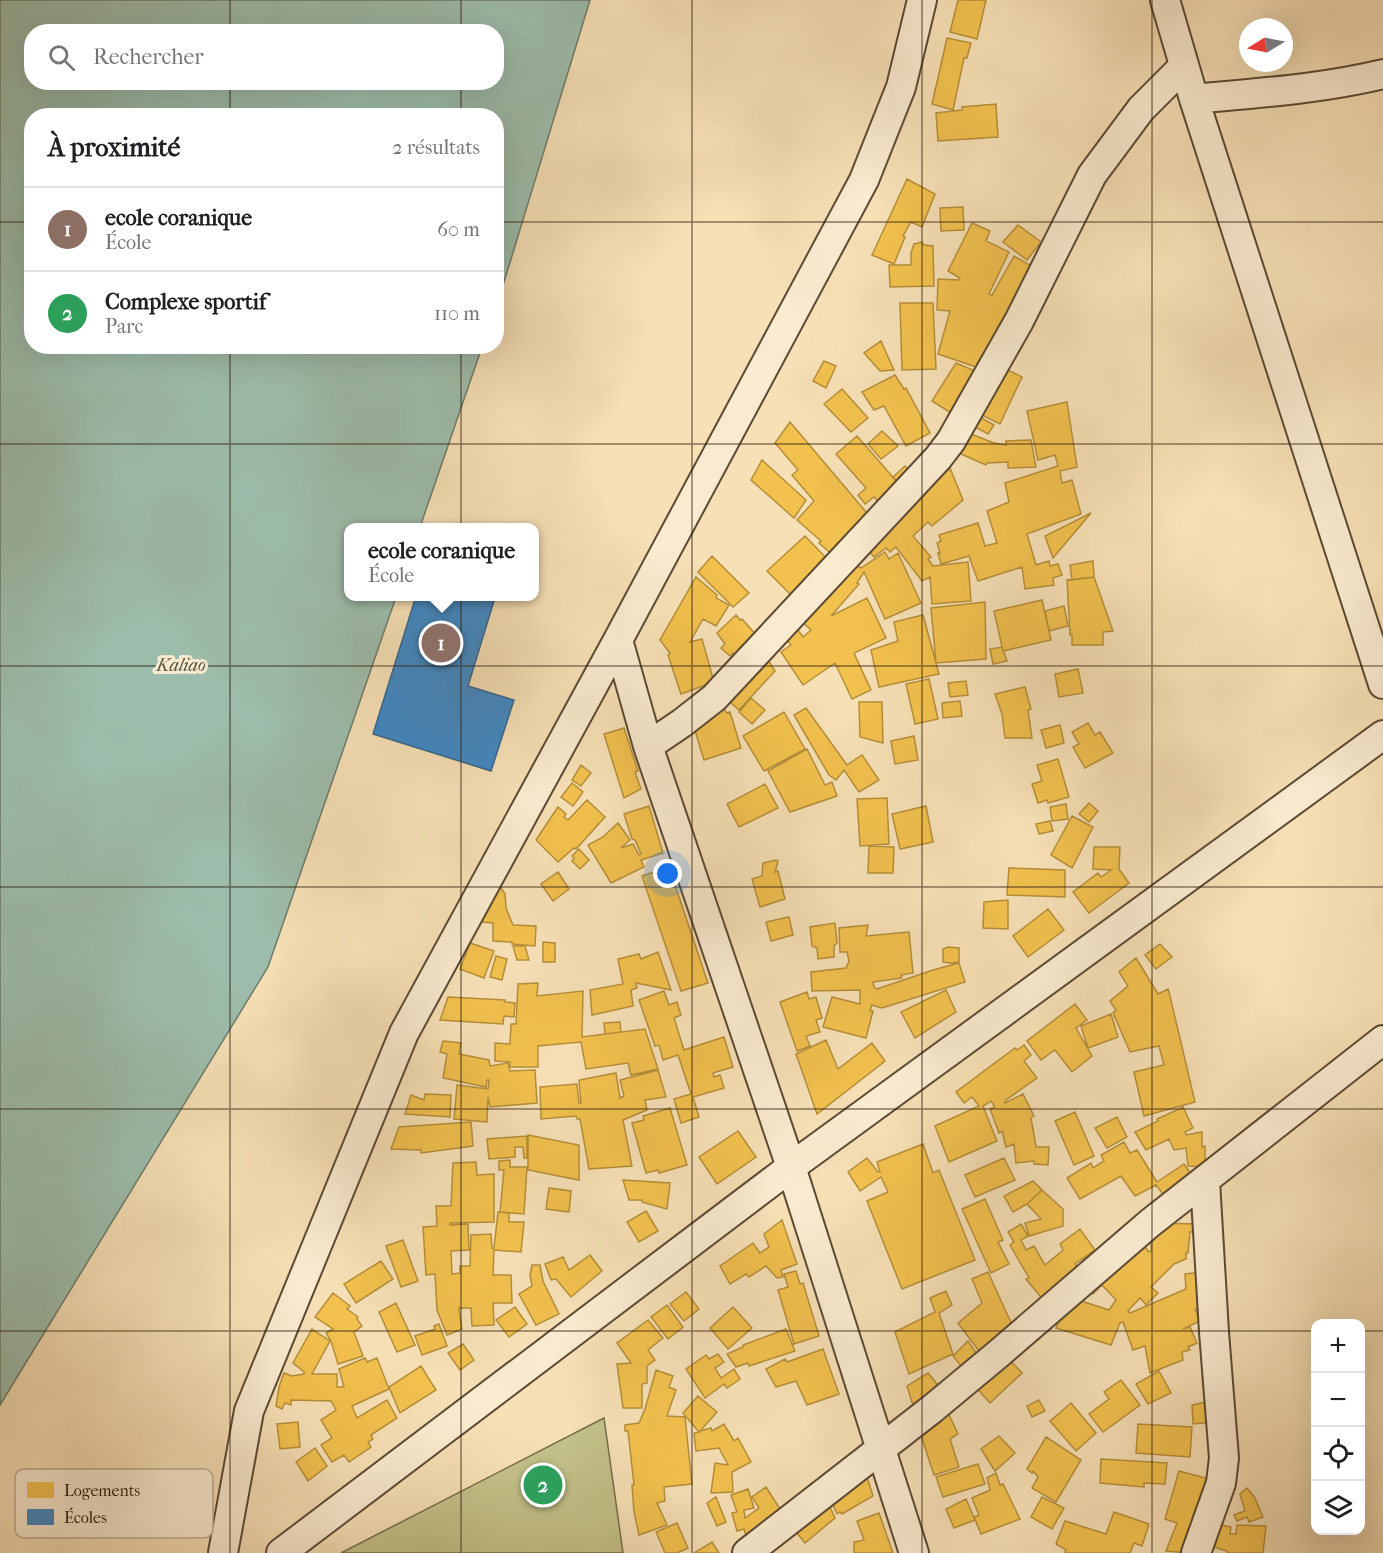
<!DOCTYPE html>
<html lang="fr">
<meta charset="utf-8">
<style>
:root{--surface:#fff;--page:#f6f6f6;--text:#202124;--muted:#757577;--line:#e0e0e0;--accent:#111827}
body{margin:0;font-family:"IM FELL French Canon",serif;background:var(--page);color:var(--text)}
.controls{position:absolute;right:18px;bottom:18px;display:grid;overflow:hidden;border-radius:12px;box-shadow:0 6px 24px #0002}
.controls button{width:54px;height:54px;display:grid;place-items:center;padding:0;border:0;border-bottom:2px solid var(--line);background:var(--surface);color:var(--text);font:30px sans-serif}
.compass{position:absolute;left:1239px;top:18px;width:54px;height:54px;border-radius:50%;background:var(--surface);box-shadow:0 6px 24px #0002;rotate:260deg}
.you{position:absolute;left:668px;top:874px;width:21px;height:21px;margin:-15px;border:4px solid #fff;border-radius:50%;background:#1a73e8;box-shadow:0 0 0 9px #1a73e833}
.badge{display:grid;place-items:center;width:39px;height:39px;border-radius:50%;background:var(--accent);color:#fff;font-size:20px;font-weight:700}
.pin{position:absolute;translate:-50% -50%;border:3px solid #fff;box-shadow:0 2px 6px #0006}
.popup{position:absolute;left:344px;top:523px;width:195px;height:78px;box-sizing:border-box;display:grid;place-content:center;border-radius:12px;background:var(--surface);filter:drop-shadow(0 2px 4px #0005);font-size:20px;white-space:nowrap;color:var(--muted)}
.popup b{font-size:22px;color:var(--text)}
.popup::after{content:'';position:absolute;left:50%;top:100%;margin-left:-12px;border:12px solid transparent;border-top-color:var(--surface)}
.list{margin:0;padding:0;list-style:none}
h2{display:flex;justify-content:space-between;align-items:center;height:78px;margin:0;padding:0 24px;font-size:26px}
h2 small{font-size:20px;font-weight:400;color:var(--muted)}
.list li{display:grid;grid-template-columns:39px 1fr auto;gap:18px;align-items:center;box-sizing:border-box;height:84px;padding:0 24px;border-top:2px solid var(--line)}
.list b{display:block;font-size:22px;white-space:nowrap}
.list p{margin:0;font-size:20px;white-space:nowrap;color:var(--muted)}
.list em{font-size:20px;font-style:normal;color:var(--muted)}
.icon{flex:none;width:33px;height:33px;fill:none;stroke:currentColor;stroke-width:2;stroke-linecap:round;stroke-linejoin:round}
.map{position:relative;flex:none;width:1383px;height:1553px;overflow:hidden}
.search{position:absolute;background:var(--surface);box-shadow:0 6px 24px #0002;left:24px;top:24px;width:480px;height:66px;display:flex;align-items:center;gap:15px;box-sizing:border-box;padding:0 21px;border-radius:24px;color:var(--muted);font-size:22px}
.panel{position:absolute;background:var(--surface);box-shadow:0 6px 24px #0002;left:24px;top:108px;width:480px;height:246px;border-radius:24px}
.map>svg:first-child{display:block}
.green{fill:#c3c089;stroke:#766c48;stroke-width:1.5}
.water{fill:#9dbdac;stroke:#6e7b6a;stroke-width:1.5;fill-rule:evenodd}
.homes{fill:#f2c14e;stroke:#b58e39;stroke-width:1.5}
.schools{fill:#3f88c5;stroke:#38668c;stroke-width:1.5}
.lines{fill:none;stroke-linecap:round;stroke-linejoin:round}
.street-casing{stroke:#5c4a34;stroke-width:32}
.street{stroke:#faebd0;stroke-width:28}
.grid{fill:none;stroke:#281808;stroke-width:1.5;stroke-opacity:0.55}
.labels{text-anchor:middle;stroke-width:6;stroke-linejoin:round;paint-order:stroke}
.water-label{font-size:18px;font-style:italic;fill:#515241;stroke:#faebd0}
.key{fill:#faebd0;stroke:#bbac94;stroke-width:1.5}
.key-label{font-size:16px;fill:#281808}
</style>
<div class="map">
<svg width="1383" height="1553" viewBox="0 0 1383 1553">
<rect width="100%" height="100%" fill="#f7e0b6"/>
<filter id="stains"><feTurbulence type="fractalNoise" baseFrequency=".00333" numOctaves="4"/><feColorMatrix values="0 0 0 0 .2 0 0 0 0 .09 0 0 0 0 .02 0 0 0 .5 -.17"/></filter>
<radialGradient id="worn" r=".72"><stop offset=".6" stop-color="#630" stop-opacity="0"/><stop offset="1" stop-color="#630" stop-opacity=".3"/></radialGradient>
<!-- green -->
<path class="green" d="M604,1418L623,1553H341Z"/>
<!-- water -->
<path class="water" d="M0,0H590L497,305L496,116H32V346L482,347L420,527L348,528V596L396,597L268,967L0,1405ZM32,32H496V82H32Z"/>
<!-- homes -->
<path class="homes" d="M958,0H986L977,39L950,32Z
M947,38L971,43L967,58H964L953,110L932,104Z
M996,104L998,137L938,141L936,113L962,110V107Z
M907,179L935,194L922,227L911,222L903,236L905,237L894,264L872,255Z
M963,207L964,230L941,231L940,208Z
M972,223L990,231L986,241L1009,252L989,294L992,295L1014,256L1040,271L985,370L938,354L950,311L937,310L938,279L959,280L960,278L948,271Z
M1018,225L1041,242L1027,260L1003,242Z
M922,242L924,245L933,246L934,286L890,287L889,265H911V253L914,244Z
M900,303H933L936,369L902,370Z
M881,341L894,370L880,371L864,353Z
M824,361L836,366L826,388L813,381Z
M956,363L980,373L954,415L932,401Z
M996,364L1022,377L1000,424L974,411Z
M895,375L904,389L906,388L930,433L906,446L884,406L874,410L862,392Z
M842,389L868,418L851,432L824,404Z
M1067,402L1077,467L1060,471L1062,483L1072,480L1081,514L1027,534L1036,565L1049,561L1050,566L1058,564L1062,575L1053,578L1054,585L1025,589L1022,567L978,581L969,556L941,564L938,553H940L937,543L941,541L939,535L978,523L985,546L997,543L987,511L1009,502L1005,483L1058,466L1055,455L1038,460L1027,411Z
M973,413L994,425L988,434L968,423Z
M790,422L872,519L836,558L819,543L821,541L797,520L814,501L792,475L798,470L775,443Z
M961,430L994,443L1006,445V441L1031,440L1036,467L1008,468V462L987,463L986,465L952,450Z
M882,431L898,446L881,459L868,444Z
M857,436L904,490L884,508L874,497L865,504L858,495L866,488L836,454Z
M762,460L806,500L794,518L751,480Z
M905,466L913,474L902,486L893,477Z
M950,468L963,500L932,526L928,522L913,536L931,557L928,559L933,566L968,562L971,601L932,604L930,577L922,581L896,547L890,552L886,548L874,557L863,544Z
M1091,513L1053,558L1045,536Z
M805,536L833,565L797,601L767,571Z
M885,552L889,559L898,553L921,603L885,619L864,572L857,583L859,584L831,616L867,598L886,638L854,653L871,690L852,699L835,663L803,685L781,652L791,645L784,635L796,627L803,637L811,630L798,618L849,561L861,568Z
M712,556L749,593L733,607L698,572Z
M1093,561L1094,577L1072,580L1070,565Z
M696,577L717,595L716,598L729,605L716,626L703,619L690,642L702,639L714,682L681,694L668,655L670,653L660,640Z
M1094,577L1113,631L1103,632V645H1072V635H1070L1067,580Z
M1042,600L1051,640L1003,651L994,611Z
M985,602L986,659L936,663L931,608Z
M1064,606L1068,626L1049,631L1045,611Z
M736,615L740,620L742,619L758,637L740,660L733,653L730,656L721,648L725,644L717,633Z
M923,615L939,674L879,687L871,650L898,641L894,622Z
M1002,647L1007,661L993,664L990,649Z
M763,652L775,671L739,710L723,696Z
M1078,669L1083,693L1059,697L1055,674Z
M929,679L938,719L915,724L906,684Z
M966,681L968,695L950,697L948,683Z
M1025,687L1031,709L1028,710L1032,738H1005L1002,714L995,694Z
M751,698L765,710L752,724L739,712Z
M717,700L727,713L730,712L741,748L704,760L693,724Z
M960,701L962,716L943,718L942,703Z
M859,702H882L883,743L860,737Z
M806,708L847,765L862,755L879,780L859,792L844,770L836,780L829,775L794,715Z
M784,712L805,749L764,771L743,736Z
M1088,723L1095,735L1100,732L1113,753L1085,768L1073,747L1079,744L1072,732Z
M1060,725L1064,743L1046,748L1041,730Z
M624,728L638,771L635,772L641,789L624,798L604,734Z
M914,736L918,760L895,764L891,741Z
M807,749L825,785L832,782L837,796L790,812L768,771Z
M1058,759L1069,797L1048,803L1047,800L1038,803L1032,784L1042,781L1037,765Z
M581,765L591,773L581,786L572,780Z
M572,783L583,792L573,806L561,797Z
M765,784L778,808L739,827L727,804Z
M887,798L889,844L860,846L857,799Z
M587,800L605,817L576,849L574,848L558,862L536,840L558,807L566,814L564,817L568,820Z
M1089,803L1098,811L1089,822L1079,814Z
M1066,804L1068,819L1052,821L1050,807Z
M649,806L663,853L641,860L644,867L611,883L588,845L603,837L618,823L630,840L621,848L633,844L639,855L641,854L635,840L632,839L624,814Z
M926,806L933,842L900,849L892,814Z
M1072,816L1093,827L1072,868L1051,855Z
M1050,821L1053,831L1039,834L1036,824Z
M869,846L894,847L893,873H868Z
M1094,847H1120L1119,869L1129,883L1089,913L1073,892L1098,873L1101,877L1111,870L1093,869Z
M579,849L589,860L580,869L572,861L574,858L572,856Z
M776,860L778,861L775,872L778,871L785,899L760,907L752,879L762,876L763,863Z
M669,867L708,983L681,991L642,876Z
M1009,868L1065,870V897L1007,895Z
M558,872L569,889L553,901L541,884Z
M499,885L505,894L506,908L513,925L536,926L535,946L512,944V942L493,941V923L482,922Z
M1008,900V929L983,928L984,902Z
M1048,909L1064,930L1028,957L1013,936Z
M789,917L793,935L771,941L766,922Z
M835,923L837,943L834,946V957L818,959L817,948L812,946L810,927Z
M868,925L866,936L909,932L913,973L901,975L902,978L873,982L874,987L877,989L933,970L959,963L965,982L882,1008L872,1005L870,1011H873L866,1038L823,1027L832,997L860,1004V990L812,991L811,972L846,968L849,961L847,952H840L839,928Z
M543,942L555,943V962H543Z
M470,943L494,951L484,978L460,969Z
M1160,944L1172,957L1156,969L1145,955Z
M513,946H525L529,960H517Z
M948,947L959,948V962L951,963L943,962V949Z
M658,952L671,990L636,983L637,988L631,990L633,1006L592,1015L590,990L623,984L618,959L639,954L641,959Z
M496,956L507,959L502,980L490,977Z
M1136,958L1158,994L1168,989L1169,992L1195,1102L1144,1116L1134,1072L1164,1065L1159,1046L1130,1052L1113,1013L1116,1010L1110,1001L1128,986L1119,972Z
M538,983L537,996L583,991L582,1037L645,1029L658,1069L631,1075L628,1063L586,1069L581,1042L538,1046V1067H510V1062L495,1061V1043L510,1044L511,1024H516L518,984Z
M946,990L956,1012L915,1038L901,1012Z
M664,991L669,1005L677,1002L681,1015L674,1018L684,1050L724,1037L733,1067L713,1073L714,1077L720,1075L724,1088L693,1097L699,1117L681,1123L674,1099L691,1094L678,1055L663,1060L659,1045L655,1046L639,1000Z
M807,992L809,999L816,997L822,1018L816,1020L820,1032L806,1036L810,1046L797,1051L780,1002Z
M448,997L505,1000V1002L515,1003L514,1017L504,1016L503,1024L440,1020Z
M1075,1004L1087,1020L1076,1028L1092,1056L1072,1072L1055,1050L1041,1060L1027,1041Z
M1111,1014L1118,1037L1088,1048L1081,1026Z
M620,1022L621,1032L605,1034L604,1023Z
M826,1040L838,1069L872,1043L885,1061L817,1114L796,1054Z
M443,1041L461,1043L459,1054L489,1060L490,1066L508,1063L510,1071L535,1070L537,1103L490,1107L488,1097L487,1122L454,1119L457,1085L488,1089L489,1080H487L486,1087L443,1078L447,1054L440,1052Z
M1024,1045L1031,1055L1024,1061L1037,1078L1006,1100L1005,1103L1023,1094L1034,1116L1031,1118L1036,1147H1049L1048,1165L1034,1164V1161L1016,1163L1014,1144L1006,1147L1002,1131L999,1133L990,1109L995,1107L991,1101L983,1106L997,1141L949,1162L935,1126L979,1106L972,1097L964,1103L956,1092L1015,1048L1017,1050Z
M658,1070L666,1097L645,1100L647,1110L623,1120L632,1166L589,1169L580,1119H577L576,1116L541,1119L540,1087L577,1084L579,1103H581L579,1080L616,1073L620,1098L624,1096L620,1080Z
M425,1094L451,1095L450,1117L405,1114L411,1095L424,1100Z
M1183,1107L1193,1128L1185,1132L1186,1135L1202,1132V1147L1205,1146V1167L1188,1166L1186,1148L1174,1150L1169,1139L1146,1150L1135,1132L1158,1121L1157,1119Z
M670,1108L687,1165L659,1173L658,1170L646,1173L632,1123L644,1120L643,1116Z
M1075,1112L1094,1156L1074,1165L1055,1121Z
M1117,1117L1127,1137L1107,1148L1095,1128Z
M471,1122L473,1146L421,1153V1150L391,1149L399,1127Z
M738,1131L756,1157L717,1184L699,1157Z
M528,1135L579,1145V1180L528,1170Z
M527,1136V1158H524L523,1147H515V1157L489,1159L487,1139Z
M1124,1142L1130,1153L1137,1150L1157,1182L1184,1164L1196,1181L1169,1202L1156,1185L1135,1196L1121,1176L1080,1199L1067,1178L1091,1163L1093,1168L1104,1161L1101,1155Z
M923,1144L933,1173L939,1170L975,1260L902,1289L867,1201L888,1192L881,1177L860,1191L848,1172L867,1158L878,1172H880L877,1162Z
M1004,1158L1015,1180L975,1197L965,1175Z
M510,1160V1167H527L524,1214L500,1212L504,1170H499V1161Z
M476,1162L477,1175L494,1174V1222L450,1223V1225L468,1224L469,1250L451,1251L452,1274L460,1273V1266H470L471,1235L491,1234L492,1248H494L498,1212L509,1213V1222H524L521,1252L494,1250L493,1275H511L512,1303H493L494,1325L472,1326L471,1308H459L462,1329L447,1335L437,1310L435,1274L426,1275L423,1227L437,1226L436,1206H451L453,1163Z
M623,1180L670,1183L667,1209L642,1202V1200H629Z
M1033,1181L1042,1190L1027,1204L1013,1212L1004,1196Z
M549,1188L571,1191L569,1212L546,1209Z
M1042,1190L1063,1209V1226L1029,1236L1025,1223L1041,1219L1027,1204Z
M985,1199L1003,1240L998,1242L1009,1264L991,1273L962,1209Z
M646,1211L658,1231L639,1242L627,1222Z
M782,1220L797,1264L781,1270L783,1277L777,1278L766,1266L749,1277L746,1274L730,1284L720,1266L753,1243L760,1253L769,1247L764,1234Z
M1151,1223L1199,1224V1232H1190L1188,1253H1186V1259L1174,1264L1151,1287L1158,1293L1146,1305L1140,1298L1128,1311L1130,1313L1186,1289L1185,1274L1204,1272L1205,1306L1195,1309L1200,1321L1183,1329L1190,1327L1197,1343L1188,1347L1190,1350L1182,1352L1183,1360L1150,1373L1145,1346L1133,1350L1123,1322L1120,1323L1111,1345L1056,1328L1069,1297L1109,1310L1116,1300L1102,1285L1093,1294L1084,1285L1139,1239L1149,1252L1151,1251Z
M1021,1224L1028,1236L1021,1240L1026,1250L1034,1246L1045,1265L1063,1250L1060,1244L1080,1229L1095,1250L1075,1264L1081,1271L1044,1301L1026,1279L1029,1278L1010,1245L1014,1242L1008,1232Z
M403,1240L418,1281L401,1287L386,1246Z
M590,1255L602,1271L571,1297L556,1279L551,1280L545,1264L563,1257L569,1270Z
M381,1261L393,1279L356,1303L344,1284Z
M532,1265H540L543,1281L559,1314L536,1325L519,1294L532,1286L530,1275Z
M796,1271L800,1284L803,1283L819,1336L794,1344L778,1290L788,1287L784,1274Z
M988,1272L1013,1327L966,1372L953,1356L968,1341L976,1353L979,1351L958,1323L982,1303L972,1279Z
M946,1291L952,1305L939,1313L953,1354L909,1374L895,1332L935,1312L930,1298Z
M686,1292L699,1309L684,1321L670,1304Z
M333,1293L350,1306L347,1309L358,1317L357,1319L362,1326L354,1332L363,1356L338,1364L331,1341L326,1333L333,1329L315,1317Z
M396,1303L415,1345L397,1352L379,1312Z
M667,1305L683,1327L668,1339L651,1317Z
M515,1307L527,1324L509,1337L496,1320Z
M733,1307L752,1328L728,1349L710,1328Z
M648,1320L663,1338L648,1350L655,1360L647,1366V1383L642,1384V1408H623L617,1364L631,1363L617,1343Z
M439,1324L447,1346L422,1355L415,1336L435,1329L434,1326Z
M312,1329L330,1341L312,1374H337V1387H344L339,1369L365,1358L367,1362L377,1358L389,1389L352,1406L357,1418L387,1400L397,1418L371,1435L373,1439L368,1442L371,1447L349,1462L344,1455L332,1462L321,1445L332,1438L321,1420L336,1410L331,1401L291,1400V1405L285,1403L282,1409L276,1406L279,1387L284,1373L292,1376L304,1374V1372L293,1363Z
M786,1329L795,1351L749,1366L748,1363L736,1367L727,1354L743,1347V1345Z
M463,1344L474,1360L460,1370L448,1353Z
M823,1349L839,1394L807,1405L796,1381L776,1387L766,1369L785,1359L787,1362Z
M718,1354L724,1362L715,1368L721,1378L734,1369L740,1379L727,1388L724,1384L705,1398L686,1369L706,1355L709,1359Z
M1005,1355L1022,1373L990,1403L973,1384Z
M421,1366L436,1390L400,1413L389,1387Z
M656,1370L673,1376L669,1387L676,1390L667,1416L685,1417L692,1484L664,1487L665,1501L657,1503L667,1525L639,1535L634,1512L632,1485H634L628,1431H625V1425L639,1423L645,1409Z
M1159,1371L1171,1393L1148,1404L1136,1384Z
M928,1373L942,1390L916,1415L907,1386Z
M1121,1380L1140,1405L1103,1432L1089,1414L1109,1399L1104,1392Z
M698,1396L717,1412L700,1431L711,1428L712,1431L724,1424L734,1441L738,1438L751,1462L732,1472L733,1492L711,1493L715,1463L728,1465L719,1448L696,1451L694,1433L699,1432L683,1413Z
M1039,1400L1045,1411L1032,1417L1027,1406Z
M1211,1401L1213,1422L1193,1424L1192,1405Z
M1071,1403L1096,1433L1076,1451L1050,1421Z
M946,1408L958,1434L950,1439L959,1467L934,1475L919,1429Z
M298,1422L300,1447L280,1449L277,1424Z
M1138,1424L1192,1427L1190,1457L1136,1453Z
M999,1436L1015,1453L995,1471L981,1449Z
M1046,1437L1081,1460L1056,1502L1032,1488L1038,1477L1033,1471L1032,1473L1027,1469Z
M315,1448L327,1466L308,1481L296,1462Z
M1101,1459L1167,1463L1165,1484L1144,1483V1487L1100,1483Z
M978,1464L985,1484L943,1497L936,1477Z
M865,1471L873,1496L842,1514L840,1512L837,1514L828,1493Z
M1179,1471L1213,1480L1190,1553L1166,1551L1177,1523L1165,1519Z
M996,1473L1000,1485L1003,1484L1020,1519L981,1534L974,1517L979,1515L972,1498L990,1490L987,1478Z
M766,1487L784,1515L748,1542L744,1529L737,1531L732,1513L737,1512L731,1495L748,1489L754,1508L744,1510L745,1518L759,1508L752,1497Z
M1247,1488L1255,1498L1263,1517L1249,1522L1247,1517L1237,1521L1234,1515L1245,1511L1240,1494Z
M825,1496L835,1518L805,1543L791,1526Z
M716,1497L726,1522L717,1526L707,1503Z
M1042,1497L1064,1508L1052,1529L1031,1517Z
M966,1499L975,1520L954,1528L946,1509Z
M1114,1512L1149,1524L1142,1546L1134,1543L1130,1553H1065L1066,1550L1056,1544L1065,1521L1106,1534Z
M879,1513L893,1553H854V1542L864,1540L857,1521Z
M677,1523L688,1548L677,1553H665L656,1532Z
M1217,1524L1231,1527L1230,1534H1236L1237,1525L1266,1526L1263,1553H1227V1551L1204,1544Z
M712,1542L719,1553H694Z"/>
<!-- schools -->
<path class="schools" d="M416,596H481L494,601L468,686L514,700L491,771L373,734Z"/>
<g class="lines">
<!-- street casing -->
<g class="street-casing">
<path id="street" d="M1165,0L1194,99L1383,684
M1194,99C1257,93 1321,89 1383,74
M618,640L648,746L791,1167L914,1553
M648,746L682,723L714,698L938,458L951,441L1019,321L1092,175L1141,109L1184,66
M223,1553L249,1411L404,1033L618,640L864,180L901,87L922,0
M281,1553L791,1167L1383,735
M747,1553L932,1409L997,1355L1150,1223L1383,1040
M1196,1553L1221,1483L1224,1458L1214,1332L1205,1181"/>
</g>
<!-- street -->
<use href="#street" class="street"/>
</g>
<!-- grid -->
<path class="grid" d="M230,0V32M461,0V32M692,0V1553M922,0V1553M1152,0V1553M230,82V116M461,82V116M0,222H32M496,222H1383M230,346V1553M461,346V1553M0,444H1383M0,666H1383M0,887H1383M0,1109H1383M0,1331H1316M1360,1331H1383"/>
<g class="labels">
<!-- water labels -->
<g class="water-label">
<text x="181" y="671">Kaliao</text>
</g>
</g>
<!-- legend -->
<rect x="15" y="1469" width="198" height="69" rx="9" class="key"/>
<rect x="27" y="1482" width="27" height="16" fill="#f2c14e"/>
<rect x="27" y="1509" width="27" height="16" fill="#3f88c5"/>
<g class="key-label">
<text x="64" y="1496">Logements</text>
<text x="64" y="1523">Écoles</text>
</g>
<rect width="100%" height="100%" filter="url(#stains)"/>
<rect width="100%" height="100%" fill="url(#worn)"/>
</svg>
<div class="controls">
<button>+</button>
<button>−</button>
<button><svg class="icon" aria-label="locate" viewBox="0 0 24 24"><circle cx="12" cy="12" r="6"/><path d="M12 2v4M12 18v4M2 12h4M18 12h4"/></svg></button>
<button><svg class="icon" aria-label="layers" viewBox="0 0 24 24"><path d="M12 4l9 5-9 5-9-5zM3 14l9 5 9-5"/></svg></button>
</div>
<svg class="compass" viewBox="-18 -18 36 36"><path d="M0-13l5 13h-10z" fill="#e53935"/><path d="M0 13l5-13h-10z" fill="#757577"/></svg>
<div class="you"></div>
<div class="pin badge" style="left:441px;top:643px;background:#8d6e63">1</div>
<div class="popup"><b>ecole coranique</b>École</div>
<div class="pin badge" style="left:543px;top:1485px;background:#2e9e5b">2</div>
<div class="search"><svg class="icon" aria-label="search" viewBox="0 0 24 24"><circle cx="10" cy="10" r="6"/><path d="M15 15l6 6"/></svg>Rechercher</div>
<section class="panel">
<h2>À proximité<small>2 résultats</small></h2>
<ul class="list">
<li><span class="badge" style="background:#8d6e63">1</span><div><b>ecole coranique</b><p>École</p></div><em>60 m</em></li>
<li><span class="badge" style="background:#2e9e5b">2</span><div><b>Complexe sportif</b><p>Parc</p></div><em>110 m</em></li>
</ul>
</section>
</div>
